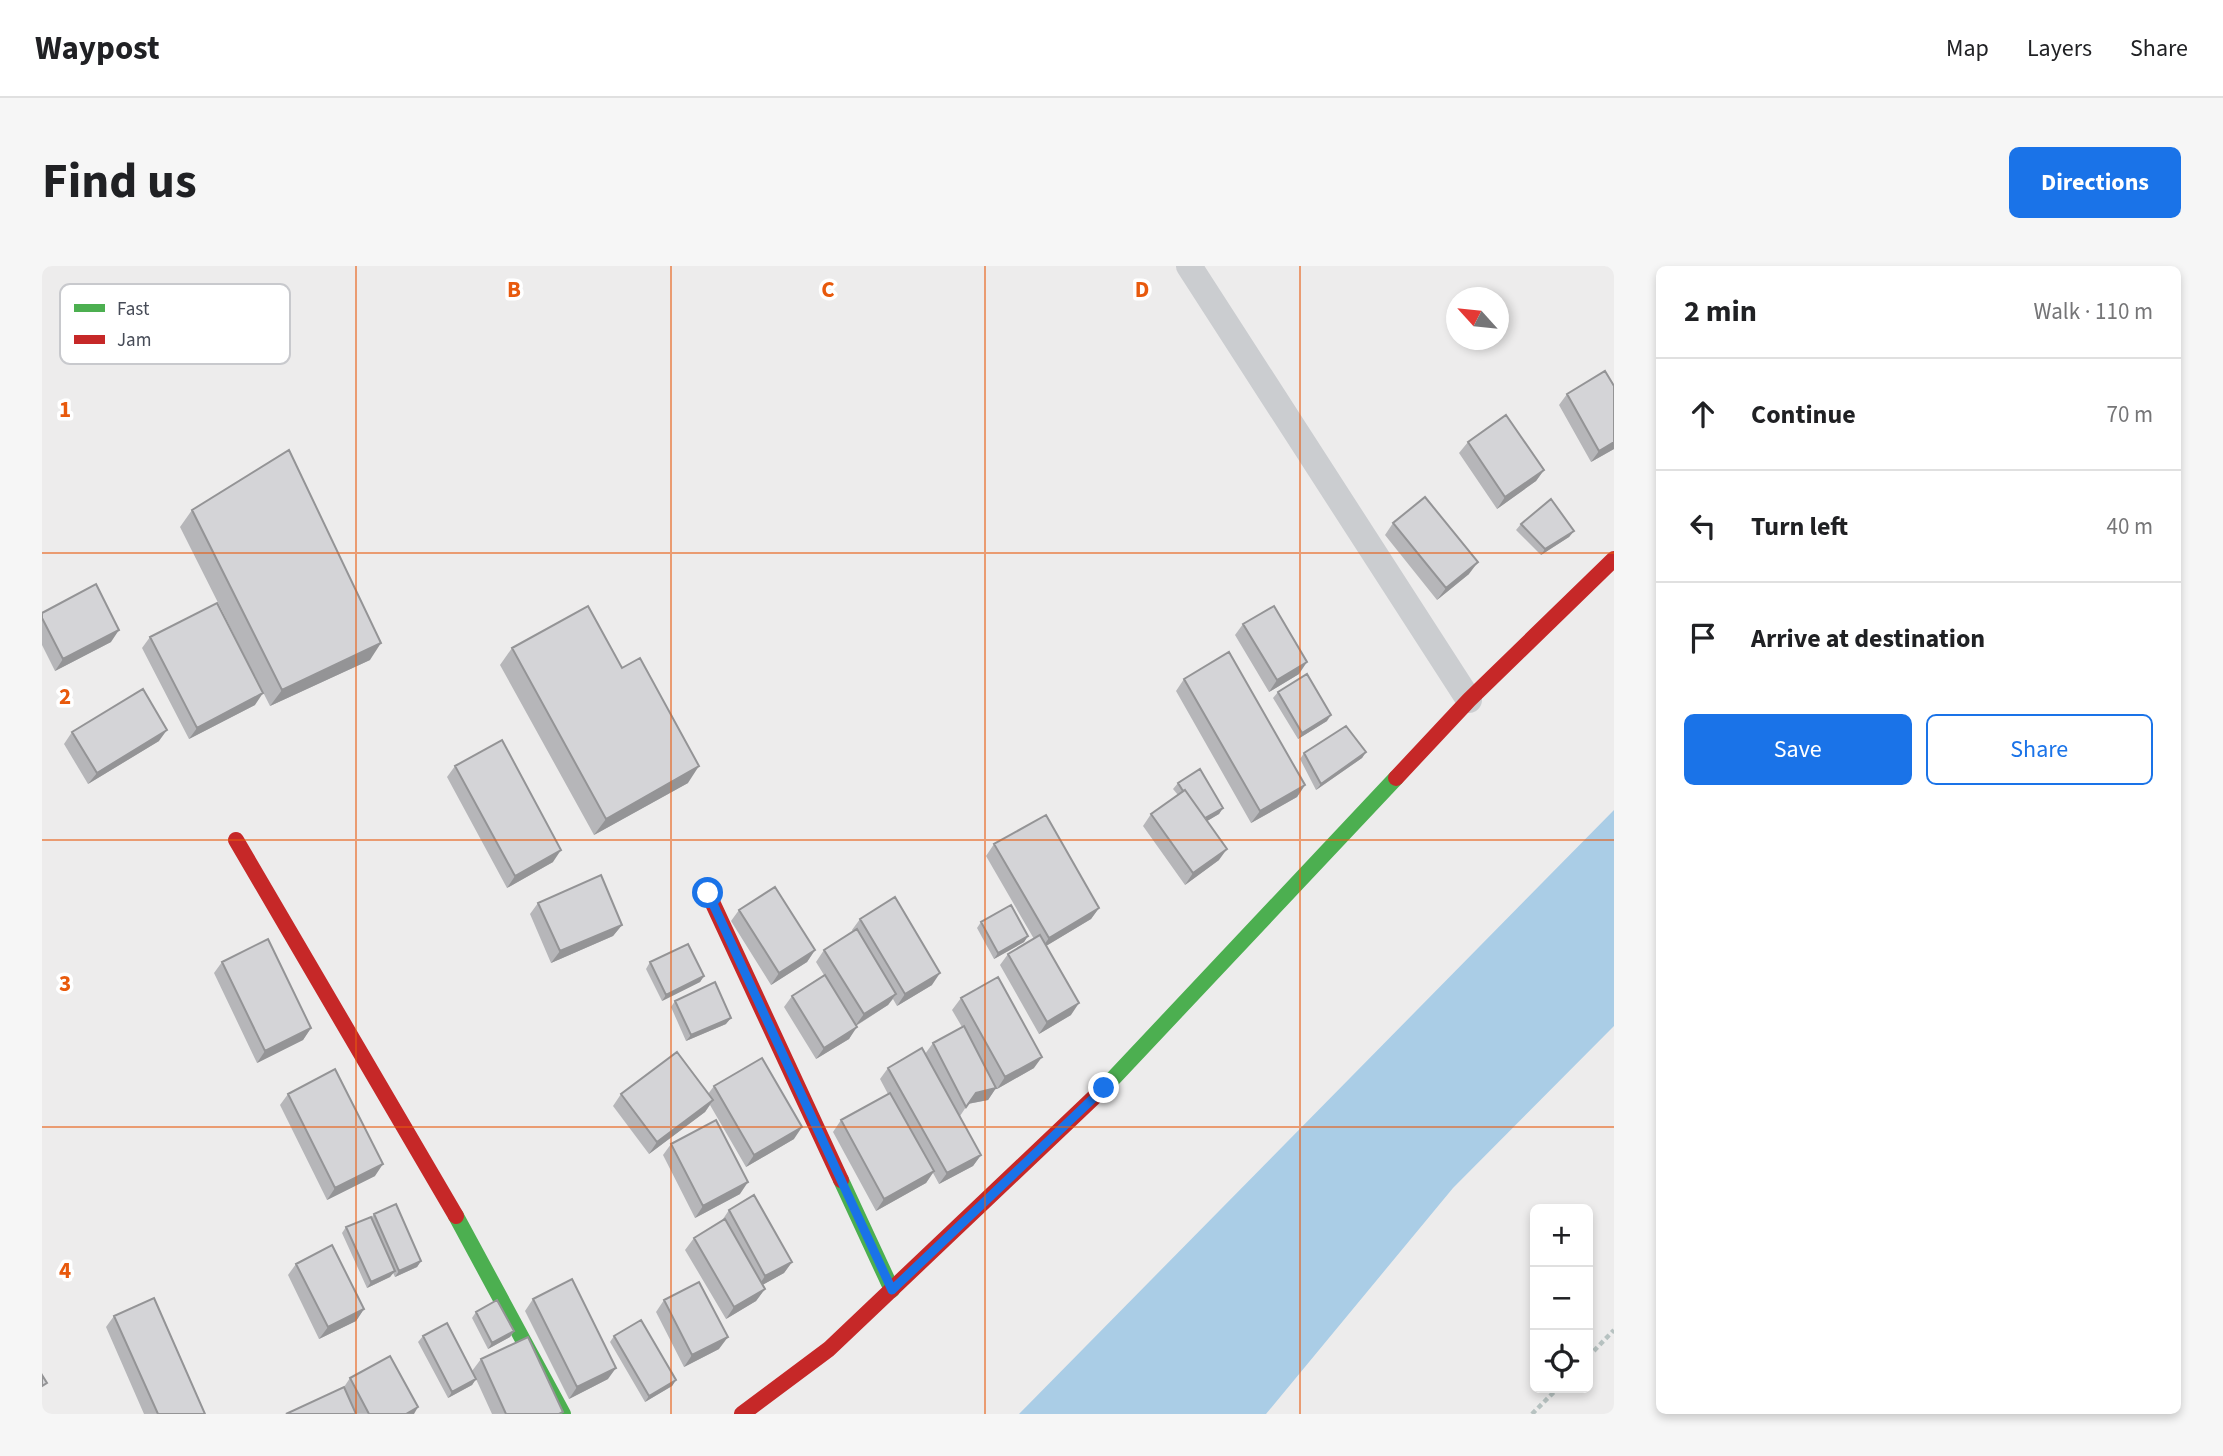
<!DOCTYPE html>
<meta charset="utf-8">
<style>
:root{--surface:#fff;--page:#f6f6f6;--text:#202124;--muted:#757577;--line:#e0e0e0;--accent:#1a73e8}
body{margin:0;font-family:"Source Sans 3",sans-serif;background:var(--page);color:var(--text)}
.controls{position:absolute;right:21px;bottom:21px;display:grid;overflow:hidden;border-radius:10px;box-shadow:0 4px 10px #0003}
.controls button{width:63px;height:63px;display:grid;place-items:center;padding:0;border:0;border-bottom:2px solid var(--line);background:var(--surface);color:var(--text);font:35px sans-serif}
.compass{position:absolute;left:1404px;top:21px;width:63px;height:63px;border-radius:50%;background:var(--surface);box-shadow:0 4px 10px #0003;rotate:297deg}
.stop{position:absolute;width:21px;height:21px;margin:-16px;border:5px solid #1a73e8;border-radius:50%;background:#fff}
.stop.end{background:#1a73e8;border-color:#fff;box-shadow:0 2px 7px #0008}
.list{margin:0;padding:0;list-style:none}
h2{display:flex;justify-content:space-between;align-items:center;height:91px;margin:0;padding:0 28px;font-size:30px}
h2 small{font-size:23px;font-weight:400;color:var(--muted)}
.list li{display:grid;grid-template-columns:46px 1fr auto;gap:21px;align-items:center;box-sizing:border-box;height:112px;padding:0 28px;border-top:2px solid var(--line)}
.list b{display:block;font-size:26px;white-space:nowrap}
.list em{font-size:23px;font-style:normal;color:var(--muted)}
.actions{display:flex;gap:14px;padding:21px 28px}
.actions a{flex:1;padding:16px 0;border:2px solid var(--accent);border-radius:10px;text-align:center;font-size:24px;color:var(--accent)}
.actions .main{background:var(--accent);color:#fff}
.icon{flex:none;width:38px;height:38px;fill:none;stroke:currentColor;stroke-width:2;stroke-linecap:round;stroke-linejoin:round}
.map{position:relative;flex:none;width:1572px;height:1148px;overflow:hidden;border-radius:10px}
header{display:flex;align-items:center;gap:42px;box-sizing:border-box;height:98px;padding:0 35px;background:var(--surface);border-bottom:2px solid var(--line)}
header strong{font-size:33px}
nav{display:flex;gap:38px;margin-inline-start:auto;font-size:24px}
.intro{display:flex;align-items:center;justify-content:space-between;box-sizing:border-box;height:168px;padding:0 42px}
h1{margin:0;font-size:49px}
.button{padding:18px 32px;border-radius:10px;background:var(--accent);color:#fff;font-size:24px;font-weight:700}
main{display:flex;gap:42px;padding:0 42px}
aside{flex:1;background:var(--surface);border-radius:10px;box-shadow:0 4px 10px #0003}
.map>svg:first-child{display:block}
.water{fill:#aacde6}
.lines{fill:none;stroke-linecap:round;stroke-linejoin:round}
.path{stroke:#b7c2c1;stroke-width:4.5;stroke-dasharray:5 3.5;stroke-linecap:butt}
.lane{stroke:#cbcdd0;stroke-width:26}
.fast{stroke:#4caf50;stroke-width:16}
.jam{stroke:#c62828;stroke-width:16}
.wall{fill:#b6b6b9}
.shaded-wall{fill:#949496}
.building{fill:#d4d4d7;stroke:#949496;stroke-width:2}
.route{stroke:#1a73e8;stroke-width:9}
.grid{fill:none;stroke:#e8590c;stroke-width:2;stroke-opacity:0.55}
.key{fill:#fff;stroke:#c8c9cd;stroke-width:2}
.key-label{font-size:19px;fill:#464b57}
.grid-label{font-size:23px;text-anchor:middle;font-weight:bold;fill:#e8590c;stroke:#fff;stroke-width:7;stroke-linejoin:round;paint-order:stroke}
</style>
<header>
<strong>Waypost</strong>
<nav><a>Map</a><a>Layers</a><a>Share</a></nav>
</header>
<div class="intro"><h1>Find us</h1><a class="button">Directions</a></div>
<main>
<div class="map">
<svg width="1572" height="1148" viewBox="0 0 1572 1148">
<rect width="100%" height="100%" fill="#edecec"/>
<!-- water -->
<path class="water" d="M1572,544V760L1411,922L1224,1148H977Z"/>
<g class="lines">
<!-- path -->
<path class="path" d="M1546,1091L1572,1064
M1490,1148L1516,1122"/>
<!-- lane -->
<path class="lane" d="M1147,0L1427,434"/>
<!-- fast -->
<path class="fast" d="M1065,819L1354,512
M799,914L850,1024
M414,950L521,1148"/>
<!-- jam -->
<path class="jam" d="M1354,512L1427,434L1572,293
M194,574L414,950
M666,627L799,914
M700,1148L787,1083L1065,819"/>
</g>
<!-- wall -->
<path class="wall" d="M1525,128L1572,183L1549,196L1517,139Z
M1426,176L1502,204L1494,215L1455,243L1417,187Z
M150,244L328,394L228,440L138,261Z
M1351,257L1427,308L1395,334L1343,269Z
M1479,258L1532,265L1527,271L1499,289L1474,264Z
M0,347L69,376L13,405L0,379Z
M1201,358L1257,408L1227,426L1193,369Z
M108,371L213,439L147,473L100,382Z
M470,382L580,402L646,517L552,569L458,399Z
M1142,413L1263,519L1255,531L1209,557L1134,425Z
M1236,426L1285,455L1256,473L1231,432Z
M30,466L117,475L46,518L22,478Z
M1324,486L1320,492L1274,524L1258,493L1262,487Z
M413,500L511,596L465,622L405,511Z
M1136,517L1181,542L1177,548L1165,555L1177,594L1143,619L1101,560L1109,548L1136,529L1131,523Z
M952,578L1057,642L1049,653L1004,680L1029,749L997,768L958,699L966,688L992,673L944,590Z
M496,637L580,659L571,670L509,697L488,648Z
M697,644L773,684L765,696L729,719L689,655Z
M818,653L890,719L855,740L851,733L846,739L814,760L807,773L774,793L742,741L750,730L782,709L774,696L782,684L811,666L810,664Z
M939,656L986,670L982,676L952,693L935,662Z
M180,696L269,762L261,774L215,797L172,707Z
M608,696L662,710L658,716L620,735L604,703Z
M919,732L992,802L955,823L949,813L954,822L946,834L926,838L918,850L939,889L931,900L897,918L891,907L884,917L834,945L791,866L799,854L846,828L838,813L846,802L883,788L891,777L920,761L910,744Z
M633,735L684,758L644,775L629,741Z
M672,820L752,873L704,901L668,839L663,846L607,888L571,840L579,828H666Z
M246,828L333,910L285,934L238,839Z
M629,878L698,928L653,952L621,889Z
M687,944L750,996L742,1007L720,1019L723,1023L714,1035L684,1053L643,984L652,972L679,956Z
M332,948L379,995L375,1001L353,1011L351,1007L348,1011L325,1022L300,967L304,961L329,952Z
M254,998L322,1043L314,1055L277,1073L246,1009Z
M491,1033L566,1113L527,1133L483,1045Z
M622,1034L677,1083L642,1101L614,1046Z
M434,1046L472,1065L468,1071L446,1083L430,1052Z
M72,1050L163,1148H102L64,1061Z
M381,1070L430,1105L439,1093L520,1148H450L434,1113L430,1119L406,1132L376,1076Z
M572,1070L634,1114L630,1120L603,1136L568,1076Z
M308,1112L372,1148H244L302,1121Z"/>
<!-- shaded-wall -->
<path class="shaded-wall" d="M1572,176V183L1549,196L1557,185Z
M1502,204L1494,215L1455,243L1463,231Z
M1532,265L1527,271L1499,289L1503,283Z
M1436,296L1427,308L1395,334L1404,322Z
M77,364L69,376L13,405L21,393Z
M339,377L328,394L228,440L240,424Z
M1265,396L1257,408L1227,426L1235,414Z
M221,427L213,439L147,473L155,462Z
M1289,449L1285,455L1256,473L1260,467Z
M125,464L117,475L46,518L55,507Z
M1324,486L1320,492L1274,524L1279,518Z
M657,500L646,517L552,569L564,553Z
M1263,519L1255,531L1209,557L1218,545Z
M1181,542L1177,548L1155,561L1159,555Z
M1185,583L1177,594L1143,619L1151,607Z
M519,584L511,596L465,622L473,610Z
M1057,642L1049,653L999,683L1007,672Z
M580,659L571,670L509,697L518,685Z
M986,670L982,676L952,693L956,687Z
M773,684L765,696L729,719L737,707Z
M898,707L890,719L855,740L863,728Z
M662,710L658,716L620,735L624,729Z
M854,728L846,739L813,760L822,748Z
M1037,737L1029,749L997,768L1005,756Z
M689,752L684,758L644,775L649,769Z
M815,761L807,773L774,793L782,782Z
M269,762L261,774L215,797L223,785Z
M1000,791L992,802L955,823L963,811Z
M954,822L946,834L925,838L934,827Z
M671,834L663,846L607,888L615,876Z
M760,861L752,873L704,901L712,889Z
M939,889L931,900L897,918L905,907Z
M341,898L333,910L285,934L293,922Z
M892,905L884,917L834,945L842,933Z
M706,916L698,928L653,952L661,940Z
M379,995L375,1001L353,1011L357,1005Z
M750,996L742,1007L715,1022L723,1010Z
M353,1005L348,1011L325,1022L329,1016Z
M723,1023L714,1035L684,1053L692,1041Z
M322,1043L314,1055L277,1073L286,1061Z
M472,1065L468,1071L446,1083L450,1077Z
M686,1071L677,1083L642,1101L650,1089Z
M574,1102L566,1113L527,1133L535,1121Z
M434,1113L430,1119L406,1132L410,1126Z
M634,1114L630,1120L603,1136L607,1130Z
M376,1141L372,1148H364Z"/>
<!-- building -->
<path class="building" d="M1563,105L1572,120V176L1557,185L1525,128Z
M1464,149L1502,204L1463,231L1426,176Z
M247,184L339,377L240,424L150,244Z
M1383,231L1436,296L1404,322L1351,257Z
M1509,233L1532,265L1503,283L1479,258Z
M54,318L77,364L21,393L0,352V347Z
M175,337L221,427L155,462L108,371Z
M546,340L580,402L598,392L657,500L564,553L470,382Z
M1232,340L1265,396L1235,414L1201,358Z
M1187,386L1263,519L1218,545L1142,413Z
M1265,408L1289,449L1260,467L1236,426Z
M101,423L125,464L55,507L30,466Z
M1304,460L1324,486L1279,518L1262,487Z
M460,474L519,584L473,610L413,500Z
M1158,503L1181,542L1163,552L1143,524L1141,525L1136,517Z
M1143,524L1185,583L1151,607L1109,548Z
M1004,549L1057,642L1007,672L952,578Z
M559,609L580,659L518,685L496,637Z
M733,621L773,684L737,707L697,644Z
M853,631L898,707L863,728L818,653Z
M969,639L986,670L956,687L939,656Z
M815,663L854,728L822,748L782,684Z
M998,669L1037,737L1005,756L966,688Z
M226,673L269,762L223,785L180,696Z
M646,678L662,710L624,729L608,696Z
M783,709L815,761L782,782L750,730Z
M956,711L1000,791L963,811L919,732Z
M673,716L689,752L649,769L633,735Z
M922,760L954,822L934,827L924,841L891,777Z
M880,782L939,889L905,907L846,802Z
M635,786L671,834L615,876L579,828Z
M720,792L760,861L712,889L672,820Z
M293,803L341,898L293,922L246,828Z
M848,827L892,905L842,933L799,854Z
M674,854L706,916L661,940L629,878Z
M712,929L750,996L723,1010L687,944Z
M354,938L379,995L357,1005L332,948Z
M329,951L353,1005L329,1016L304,961Z
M683,953L723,1023L692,1041L652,972Z
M290,979L322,1043L286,1061L254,998Z
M530,1013L574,1102L535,1121L491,1033Z
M657,1016L686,1071L650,1089L622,1034Z
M112,1032L163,1148H116L72,1050Z
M455,1034L472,1065L450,1077L434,1046Z
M599,1054L634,1114L607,1130L572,1070Z
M405,1057L434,1113L410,1126L381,1070Z
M486,1071L521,1146L517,1148H464L439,1093Z
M348,1090L376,1141L364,1148H327L308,1112Z
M0,1109L5,1117L0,1120Z
M302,1121L314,1148H244Z"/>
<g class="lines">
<!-- route -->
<path class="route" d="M666,627L850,1024L1062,822"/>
</g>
<!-- grid -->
<path class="grid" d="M314,0V1148M629,0V1148M943,0V1148M1258,0V1148M0,287H1572M0,574H1572M0,861H1572"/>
<!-- legend -->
<rect x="18" y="18" width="230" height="80" rx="10" class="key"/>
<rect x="32" y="38" width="31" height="8" fill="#4caf50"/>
<rect x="32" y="69" width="31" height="9" fill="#c62828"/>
<g class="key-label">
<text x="75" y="49">Fast</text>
<text x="75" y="80">Jam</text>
</g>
<g class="grid-label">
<text x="472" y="31">B</text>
<text x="786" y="31">C</text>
<text x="1100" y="31">D</text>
<text x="23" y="151">1</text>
<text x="23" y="438">2</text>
<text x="23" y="725">3</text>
<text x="23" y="1012">4</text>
</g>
</svg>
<div class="controls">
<button>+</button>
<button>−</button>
<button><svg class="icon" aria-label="locate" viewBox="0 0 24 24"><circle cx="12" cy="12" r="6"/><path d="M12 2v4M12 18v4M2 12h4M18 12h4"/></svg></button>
</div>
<svg class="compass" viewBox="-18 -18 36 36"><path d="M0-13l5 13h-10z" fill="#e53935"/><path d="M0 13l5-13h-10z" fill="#757577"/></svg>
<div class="stop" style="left:666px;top:627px"></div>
<div class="stop end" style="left:1062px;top:822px"></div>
</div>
<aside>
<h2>2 min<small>Walk · 110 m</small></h2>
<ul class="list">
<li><svg class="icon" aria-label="ahead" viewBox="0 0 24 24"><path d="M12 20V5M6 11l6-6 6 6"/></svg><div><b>Continue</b></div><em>70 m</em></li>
<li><svg class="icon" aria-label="left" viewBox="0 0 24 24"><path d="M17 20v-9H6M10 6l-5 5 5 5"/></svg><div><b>Turn left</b></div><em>40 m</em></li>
<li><svg class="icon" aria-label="arrive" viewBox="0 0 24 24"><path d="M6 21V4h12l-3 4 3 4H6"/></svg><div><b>Arrive at destination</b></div></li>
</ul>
<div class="actions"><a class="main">Save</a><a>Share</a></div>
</aside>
</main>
